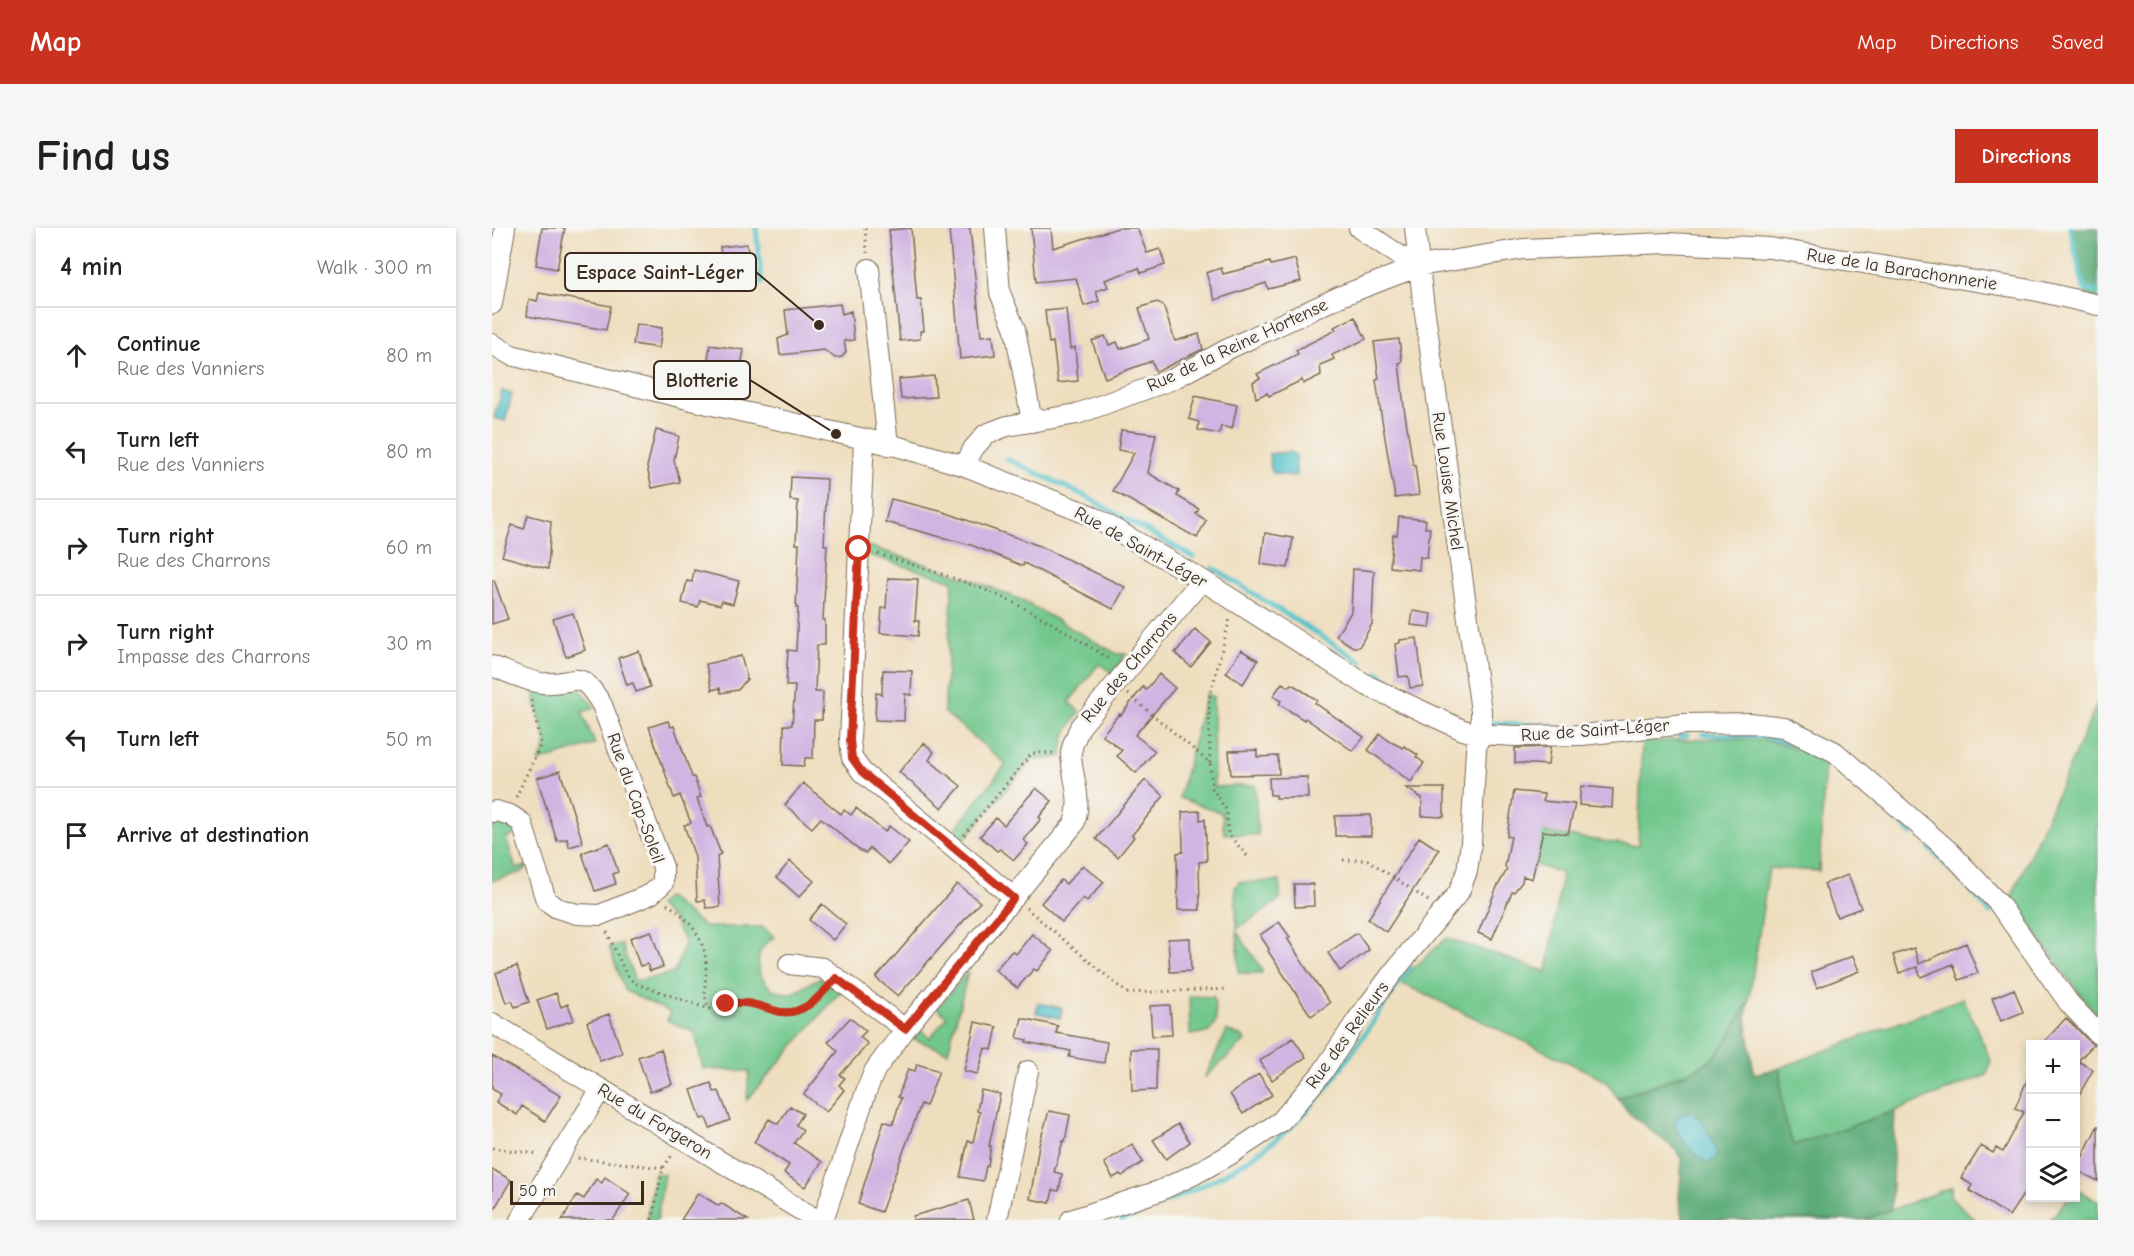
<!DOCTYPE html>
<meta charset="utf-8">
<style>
:root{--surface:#fff;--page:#f6f6f6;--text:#202124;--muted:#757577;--line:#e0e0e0;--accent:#c8321e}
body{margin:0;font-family:"Comic Neue",sans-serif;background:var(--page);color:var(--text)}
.controls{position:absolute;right:18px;bottom:18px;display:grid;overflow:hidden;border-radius:0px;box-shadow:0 3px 9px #0003}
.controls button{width:54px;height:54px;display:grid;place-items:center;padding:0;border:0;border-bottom:2px solid var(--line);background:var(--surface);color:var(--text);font:30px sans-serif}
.scale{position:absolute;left:18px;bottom:15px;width:134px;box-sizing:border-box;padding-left:6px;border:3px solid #3b2a1e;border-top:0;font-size:16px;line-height:21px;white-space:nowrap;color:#3b2a1e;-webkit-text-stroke:4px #f6f6f2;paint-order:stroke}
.stop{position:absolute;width:18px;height:18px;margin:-14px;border:4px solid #c8321e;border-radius:50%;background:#fff}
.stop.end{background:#c8321e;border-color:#fff;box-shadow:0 2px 6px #0008}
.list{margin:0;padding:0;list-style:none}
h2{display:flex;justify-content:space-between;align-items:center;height:78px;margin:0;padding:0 24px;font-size:26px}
h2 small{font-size:20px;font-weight:400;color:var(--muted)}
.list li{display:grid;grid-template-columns:39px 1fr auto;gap:18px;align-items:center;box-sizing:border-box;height:96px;padding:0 24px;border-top:2px solid var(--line)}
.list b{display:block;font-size:22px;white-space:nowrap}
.list p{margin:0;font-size:20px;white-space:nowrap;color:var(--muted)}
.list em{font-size:20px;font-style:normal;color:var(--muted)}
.icon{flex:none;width:33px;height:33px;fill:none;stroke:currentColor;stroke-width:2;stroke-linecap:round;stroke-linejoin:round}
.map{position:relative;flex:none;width:1606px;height:992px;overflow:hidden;border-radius:0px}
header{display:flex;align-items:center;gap:36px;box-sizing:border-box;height:84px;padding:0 30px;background:var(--accent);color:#fff}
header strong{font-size:28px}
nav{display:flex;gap:33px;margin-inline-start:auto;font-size:21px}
.intro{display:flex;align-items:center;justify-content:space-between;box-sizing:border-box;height:144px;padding:0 36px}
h1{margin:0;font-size:42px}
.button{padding:15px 27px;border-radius:0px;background:var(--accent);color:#fff;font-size:21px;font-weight:700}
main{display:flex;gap:36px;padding:0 36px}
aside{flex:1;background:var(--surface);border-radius:0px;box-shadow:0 3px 9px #0003}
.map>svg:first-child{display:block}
.green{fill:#71c78c;stroke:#567855;stroke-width:1.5}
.forest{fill:#5cac78;stroke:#4c6b4b;stroke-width:1.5}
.water{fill:#54c2ca;stroke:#487674;stroke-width:1.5}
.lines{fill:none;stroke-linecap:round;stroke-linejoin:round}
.stream{stroke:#54c2ca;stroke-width:5}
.building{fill:#d0b4e1}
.minor-casing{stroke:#7a6956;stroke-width:22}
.path{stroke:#7a6956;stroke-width:3;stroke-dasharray:1.5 4.5;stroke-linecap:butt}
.minor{stroke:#fff;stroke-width:20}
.route{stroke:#c8321e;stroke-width:8}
.labels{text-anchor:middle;stroke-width:6;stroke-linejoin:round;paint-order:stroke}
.street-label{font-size:18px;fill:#3b2a1e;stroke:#f6f6f2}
.leader{fill:none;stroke:#3b2a1e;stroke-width:2}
.callout-dot{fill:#3b2a1e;stroke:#f6f6f2;stroke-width:2}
.callout{fill:#f6f6f2;stroke:#3b2a1e;stroke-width:2}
.callout-label{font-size:20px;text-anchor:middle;font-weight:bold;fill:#3b2a1e}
</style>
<header>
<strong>Map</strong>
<nav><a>Map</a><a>Directions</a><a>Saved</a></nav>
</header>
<div class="intro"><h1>Find us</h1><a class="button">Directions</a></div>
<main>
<aside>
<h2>4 min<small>Walk · 300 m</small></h2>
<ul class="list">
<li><svg class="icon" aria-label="ahead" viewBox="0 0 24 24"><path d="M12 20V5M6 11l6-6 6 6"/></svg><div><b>Continue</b><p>Rue des Vanniers</p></div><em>80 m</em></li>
<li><svg class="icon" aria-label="left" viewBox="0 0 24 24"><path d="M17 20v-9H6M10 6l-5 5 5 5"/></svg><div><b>Turn left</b><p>Rue des Vanniers</p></div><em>80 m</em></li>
<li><svg class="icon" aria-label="right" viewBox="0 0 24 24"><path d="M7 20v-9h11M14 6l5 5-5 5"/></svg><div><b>Turn right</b><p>Rue des Charrons</p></div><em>60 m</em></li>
<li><svg class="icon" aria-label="right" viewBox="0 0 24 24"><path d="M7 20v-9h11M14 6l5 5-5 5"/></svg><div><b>Turn right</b><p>Impasse des Charrons</p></div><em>30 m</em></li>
<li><svg class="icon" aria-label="left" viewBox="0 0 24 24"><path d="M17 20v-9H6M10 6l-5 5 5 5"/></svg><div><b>Turn left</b></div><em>50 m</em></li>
<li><svg class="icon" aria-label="arrive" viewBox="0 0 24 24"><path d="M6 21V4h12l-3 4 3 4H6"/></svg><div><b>Arrive at destination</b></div></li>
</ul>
</aside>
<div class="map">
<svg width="1606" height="992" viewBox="0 0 1606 992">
<rect width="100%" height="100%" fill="#f6f6f2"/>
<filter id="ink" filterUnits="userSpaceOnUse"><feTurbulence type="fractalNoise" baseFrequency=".0167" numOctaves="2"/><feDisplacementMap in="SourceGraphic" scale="12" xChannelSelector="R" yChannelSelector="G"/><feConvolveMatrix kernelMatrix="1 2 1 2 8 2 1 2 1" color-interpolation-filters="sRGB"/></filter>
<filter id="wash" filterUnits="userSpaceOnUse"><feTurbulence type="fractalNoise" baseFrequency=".008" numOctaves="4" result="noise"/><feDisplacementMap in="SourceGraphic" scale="24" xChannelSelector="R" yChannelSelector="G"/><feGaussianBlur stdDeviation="1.35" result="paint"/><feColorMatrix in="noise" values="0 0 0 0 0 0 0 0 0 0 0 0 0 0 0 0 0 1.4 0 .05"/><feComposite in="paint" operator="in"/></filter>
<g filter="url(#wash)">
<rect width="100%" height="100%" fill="#efdebe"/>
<!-- green -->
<path class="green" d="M376,318L476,350L529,372L625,426H634L620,445L607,436L577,474L588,484C576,501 570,507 570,529L539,532L470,614L460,605L514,536L452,484L461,353L376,327Z
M73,460L89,462L103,480L90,484L103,516L46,534L52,524L54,513L40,461Z
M714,465L721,469L722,559L763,557L766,607L732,606L730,585L687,570Z
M1606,474V788L1585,762L1519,670Z
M1228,510L1271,512L1290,516L1333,531L1327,643L1277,640L1257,772L1236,812L1220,831L1203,841L1126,870L1115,855L1099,845L909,755L918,743L955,710L1055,744L1070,645L1043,637L1046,626L1036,623L1042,603L1146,618L1150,514Z
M0,593L14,594L27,605L14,610L24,641L37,637L30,644L0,653Z
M788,653V672L745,701L743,660L747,654Z
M175,669L213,699H271L282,709C277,713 272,716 269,722C260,742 274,765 296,765C309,766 316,753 328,750L349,763L255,872L257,843L211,841L203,805L175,792L178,784L133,763L117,719L129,716L143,753L182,745L193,715L182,693L166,678Z
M745,704L770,741V745H747Z
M476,744L456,824L421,811L428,801L438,810L455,789L445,780Z
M697,768L722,769L724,793L718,804L698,807Z
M1471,770L1499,833L1495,847L1403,883L1302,917C1289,893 1289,867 1288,840Z
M735,803L751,809L753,813L712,850Z
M162,945L172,946L165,992H155Z
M1460,959L1458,968L1484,992H1372Z
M1584,961L1606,973V992H1558L1576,970H1584Z"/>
<!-- forest -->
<path class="forest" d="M1579,0H1606V77L1595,74Z
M1257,772L1254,790L1262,846L1288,840C1289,867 1289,893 1302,917L1403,883L1399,981L1372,992H1192L1187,971L1190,933L1184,922L1137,885L1126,870C1149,861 1204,845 1220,831C1237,816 1246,791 1257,772Z"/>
<!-- water -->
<path class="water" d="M10,163L20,166L13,193L2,190Z
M799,224L804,228V247L801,248L781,245L779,243L777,226Z
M546,775L570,780L568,790L544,785Z
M1199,883C1209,890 1226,918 1225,930L1216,935C1203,928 1186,910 1182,896L1187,886Z"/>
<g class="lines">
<!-- stream -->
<path class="stream" d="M264,0L270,55
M1578,0L1592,61L1606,64
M515,231L591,267L701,329
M721,340L870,434
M886,444L896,452
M912,462L928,472
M1001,495L1058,498
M1211,506L1271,508L1310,518
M1187,508L1195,507
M1380,569L1420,606
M1438,621L1477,660L1498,685
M630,992C706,963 781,929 832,863C863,824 889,780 918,739"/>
</g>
<g id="blocks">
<!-- building -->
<path class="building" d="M50,0H73L65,41L44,37Z
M419,0L425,72H429L432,103H428V111L408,113L397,2Z
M457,0H478L489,108L501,107L503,127L468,131Z
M539,0H559L561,20L626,0H645L655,25L668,21L673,37L649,45L647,40L613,52L616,59L604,63L607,73L592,78L584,50L544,54Z
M255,16L258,43L231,45L228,19Z
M803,31L809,53L776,61L774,55L723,72L714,45L729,40L731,46L778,34L779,37Z
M47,65L119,78L114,102L35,88L37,71L45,73Z
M665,74L671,77L683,113L707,106L711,121L664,144L660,133L613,150L600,113L613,108L617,117L625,114L628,121L657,111L647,80Z
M348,76L350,86L359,83L362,112L352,113L354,124L350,129L343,130L332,122L288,127L286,111L296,107L293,82Z
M574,81L578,121L583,119L586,153L566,155L561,114L557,115L553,83Z
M863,89L874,111L840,127L842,131L828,137L829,147L811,156L810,152L777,168L775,165L764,170L761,154L768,150L765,146L806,126L804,122L844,102L842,99Z
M144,96L170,100L167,120L141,116Z
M907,111L910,134L907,135L912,179L921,237H923L927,267L903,270L889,186L884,152L887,151L882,114Z
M218,117L252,122L248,145L215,138Z
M442,148L444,169L409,171L407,151Z
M703,168L745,177L740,201L729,198L727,206L706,202L707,194L697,191Z
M164,202L187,208L182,232L188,254L160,260L155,239Z
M629,202L664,206L656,245L687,263L685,268L707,281L704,286L714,292L705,310L621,263L642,225L626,222Z
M299,249L335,251L332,317H335L331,392H333V417H325L323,464H331L330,492H322L321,530H313L312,538L291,537L292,497H300L303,458H294L296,422L304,423L306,380H304L307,316H304L306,273L298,272Z
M399,271L452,284L548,318L633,359L621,381L532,335L531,338L479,317L393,294Z
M36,287L59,293L56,341L10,328L20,297L32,301Z
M907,289L934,292L933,300H938L935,330L928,329L927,342L898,339L901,307H905Z
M773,305L801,310L796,340L769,336Z
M861,341L882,343L880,396L867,419H861L844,408L859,384Z
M202,342L247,353L241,376L230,373L228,377L208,372L206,379L190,375L195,353L200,354Z
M396,350L426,351L423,393H427L426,408L388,405L390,380H394Z
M0,352H2L16,391L0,396Z
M921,383L940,386L938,399L919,397Z
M81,385L93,422L74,429L61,391Z
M703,401L719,414L699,439L683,425Z
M925,410L931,458L918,460L916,448L907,449L903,416L908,415V412Z
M749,422L766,432L751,456L734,445Z
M147,423L158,459L144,464L141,455L135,457L126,430Z
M249,428L255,451L246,462L229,465L228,460L220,462L214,436Z
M391,442L420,443L419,467L413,466L412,493L383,492L384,465L390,466Z
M667,446L683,460L643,507L663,523L644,545L625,528L630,522L610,507L627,486L629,487L651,459L654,462Z
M790,455L797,459L800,456L825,472L823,475L872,509L861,523L813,490L812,492L787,476L789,473L781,468Z
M176,493L179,499L182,498L200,549H202L209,569L205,570L215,599L218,598L229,626L225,628L228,679L214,680L213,672L205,673L203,629L192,597L199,595L188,567L182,570L157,499Z
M888,506L899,514L911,520L912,518L926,527L924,529L932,535L919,554L876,522Z
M432,515L442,524L437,532L469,558L450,580L407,544Z
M1058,519L1056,537L1023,535V520Z
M765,522V529L786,528L787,546L739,547L737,523Z
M68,543L91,615L77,619L75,611L65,613L45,550Z
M815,549L816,570H784V567H778L777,550Z
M653,552L672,568L640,607L642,609L626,629L604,611Z
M311,555L349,586L352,582L359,587L364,580L393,604L397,598L417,614L397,636L378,620L374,625L369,623L329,590L320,600L293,577Z
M1089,558L1121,561L1120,580L1087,577Z
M544,560L560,573L547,589L549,591L531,612L536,616L522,632L508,621L505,623L488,608L504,590L512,597Z
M914,560H952V589L930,588V570Z
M1022,563L1052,566L1051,573L1083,576L1076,606L1051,603L1040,651L1031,648L1030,654L1022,664H1020L1000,711L986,705L1005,659L1015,642L1013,638L1019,609L1015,608Z
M708,583V592L713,591L715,633L707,634L708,682H686L685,625L691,624L690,584Z
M879,587V608H843V588Z
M927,609L947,622L894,704L876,691Z
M117,615L126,644L121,646L124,656L103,663L90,625Z
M298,633L322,653L307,669L285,649Z
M591,637L612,654L595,673L591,670L570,694L549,675L569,652L574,656Z
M1356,647L1369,680L1345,689L1332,656Z
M465,656L488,674L406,768L384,750Z
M802,656H821L822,678L803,679Z
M330,676L354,696L341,712L317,692Z
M787,694L798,709L795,710L812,737L838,775L819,788L776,723L777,721L768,707Z
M159,703L171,739L158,743L155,736L148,738L138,710Z
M865,705L877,722L848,743L836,725Z
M540,706L561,723L545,743L542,741L525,760L503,742L520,723L524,726Z
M698,710L699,743L678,744L676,711Z
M1474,715L1486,745L1467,752L1461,736L1429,749L1425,739L1407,745L1401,727L1422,720L1427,736Z
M1361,728L1367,743L1325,760L1319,744Z
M25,738L37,774L23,779L20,773L14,775L4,745Z
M1522,761L1531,784L1509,793L1500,770Z
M64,765L69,779L76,776L82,792L55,801L45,772Z
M678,777L680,807L660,808L658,778Z
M117,786L130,825L108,833L95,794Z
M358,790L374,803L368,809L376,816L348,847L353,850L347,857L352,862L334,884L312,866L346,823L336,814Z
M530,790L566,798L564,805L615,814L612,835L577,829L579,823L534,814L535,812L525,810Z
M1574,790L1601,817L1586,833L1601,842L1584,872V816H1550Z
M483,794L505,799L500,822L493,820L486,846L472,843Z
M801,810L814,829L780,852L768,833Z
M169,821L180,856L158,864L146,829Z
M639,821H665L664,862L640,863Z
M0,828L69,868L53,893L30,878L25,887L4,874L9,866L0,861Z
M425,836L447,843L434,878L429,876L389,984L366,976L392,893L401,896L409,870L406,869L416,841L423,843Z
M1539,843V955L1517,988L1477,962L1480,957L1469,950L1489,918L1501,925L1504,920L1511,924L1532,884L1523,880Z
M767,846L780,867L751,886L738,866Z
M219,855L222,864L227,863L238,892L218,900L214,890L209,891L199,862Z
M489,862L508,866L497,918H499L496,938H494L491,953L468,949L476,913L481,914L488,884L485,883Z
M298,878L311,886L304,897L311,902L302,915L330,934L313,959L292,945L297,937L262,914L277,891L286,896Z
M557,883L578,887L573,913H571L562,944L570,946L567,963L561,962L558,975L538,971L547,917Z
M686,896L698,914L674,931L661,912Z
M1606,897V953L1584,942Z
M640,916L651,934L630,948L628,946L621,950L612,935Z
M0,941L19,952L0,985Z
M113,949L138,966L121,992H70L85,967L92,971L104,951L110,955Z
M206,965L227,978L229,975L256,992H189Z
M477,972L482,992H421V988Z"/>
</g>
</g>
<g filter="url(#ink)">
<use href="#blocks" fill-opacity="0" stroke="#7a6956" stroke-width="1.5"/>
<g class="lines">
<!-- minor casing -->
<g class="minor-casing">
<path id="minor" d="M503,0L508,65L523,101L540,194
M867,0L917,34L927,38
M377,41L396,217
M0,76L13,0
M0,116L19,127L216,176L404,218L473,238L598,287L710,352L876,458L971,502L987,506L1024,508L1090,507L1193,496L1258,495L1292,499L1343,524L1458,624L1507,676L1577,775L1606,806
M372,212L358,512L360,530L370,544L522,670
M473,238L481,221L494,206L515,198L585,186L681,151L736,121L849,68L927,38L1031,21L1175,15L1278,20L1546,63L1606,77
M0,438C16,444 33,453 50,455C86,458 85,436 110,477L171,639V655L159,666L108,687L85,686L65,680L54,672L30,595L18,587L4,583L0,584
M297,736L331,740L413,801
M0,795L325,992
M28,992L109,861
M331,992L375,861L383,842L417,796L582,596C591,569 580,552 579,526C579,518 585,507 588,499L710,352
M505,992L536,843
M579,992L667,963L701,947L739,926L789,893L830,845L865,792L903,742L967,664L975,643L979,615L984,521L989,496V483L930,64L923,0"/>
</g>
<!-- path -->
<path class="path" d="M373,0L375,25
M386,326C434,341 483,355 528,378C560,394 589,413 619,432
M636,466L718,535L720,560L735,583L736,606L757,630
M718,535L717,472L738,390
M24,569L49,516L39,472
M472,607L540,525H562
M851,632H876L938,674
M175,676C196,688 215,713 214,739C214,756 210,764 217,781
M534,680L635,765L736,761
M115,704L133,744L142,755L217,781L256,774L289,784L311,781L333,763
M0,920L47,926
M86,930L171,940
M160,992L171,940L181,926"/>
<!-- minor -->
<use href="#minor" class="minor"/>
</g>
</g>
<g class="lines" filter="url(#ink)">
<!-- route -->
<path class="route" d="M234,776C255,773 261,776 281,782C308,792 328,769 344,750L413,801L522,670L370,544L360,530L358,512L367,321"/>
</g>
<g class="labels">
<!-- street labels -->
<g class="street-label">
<text transform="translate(1410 41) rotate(9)" y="6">Rue de la Barachonnerie</text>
<text transform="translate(745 117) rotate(-25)" y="6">Rue de la Reine Hortense</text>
<text transform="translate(956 253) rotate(82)" y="6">Rue Louise Michel</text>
<text transform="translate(649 319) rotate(29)" y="6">Rue de Saint-Léger</text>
<text transform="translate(637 439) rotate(-50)" y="6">Rue des Charrons</text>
<text transform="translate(1103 502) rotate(-4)" y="6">Rue de Saint-Léger</text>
<text transform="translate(144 570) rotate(70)" y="6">Rue du Cap-Soleil</text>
<text transform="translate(855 807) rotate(-54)" y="6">Rue des Relieurs</text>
<text transform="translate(163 893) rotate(31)" y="6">Rue du Forgeron</text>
</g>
</g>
<!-- callouts -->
<path class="leader" d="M327 97L264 44M344 206L258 152"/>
<g class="callout-dot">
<circle cx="327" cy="97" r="6"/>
<circle cx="344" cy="206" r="6"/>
</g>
<g class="callout">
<rect x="73" y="25" width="191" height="38" rx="6"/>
<rect x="162" y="133" width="96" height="38" rx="6"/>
</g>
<g class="callout-label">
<text x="168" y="51">Espace Saint-Léger</text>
<text x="210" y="159">Blotterie</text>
</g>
</svg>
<div class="controls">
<button>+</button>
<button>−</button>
<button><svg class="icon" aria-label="layers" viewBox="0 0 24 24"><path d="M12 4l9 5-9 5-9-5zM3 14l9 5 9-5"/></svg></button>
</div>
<div class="scale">50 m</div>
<div class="stop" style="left:367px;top:321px"></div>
<div class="stop end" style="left:234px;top:776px"></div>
</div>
</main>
